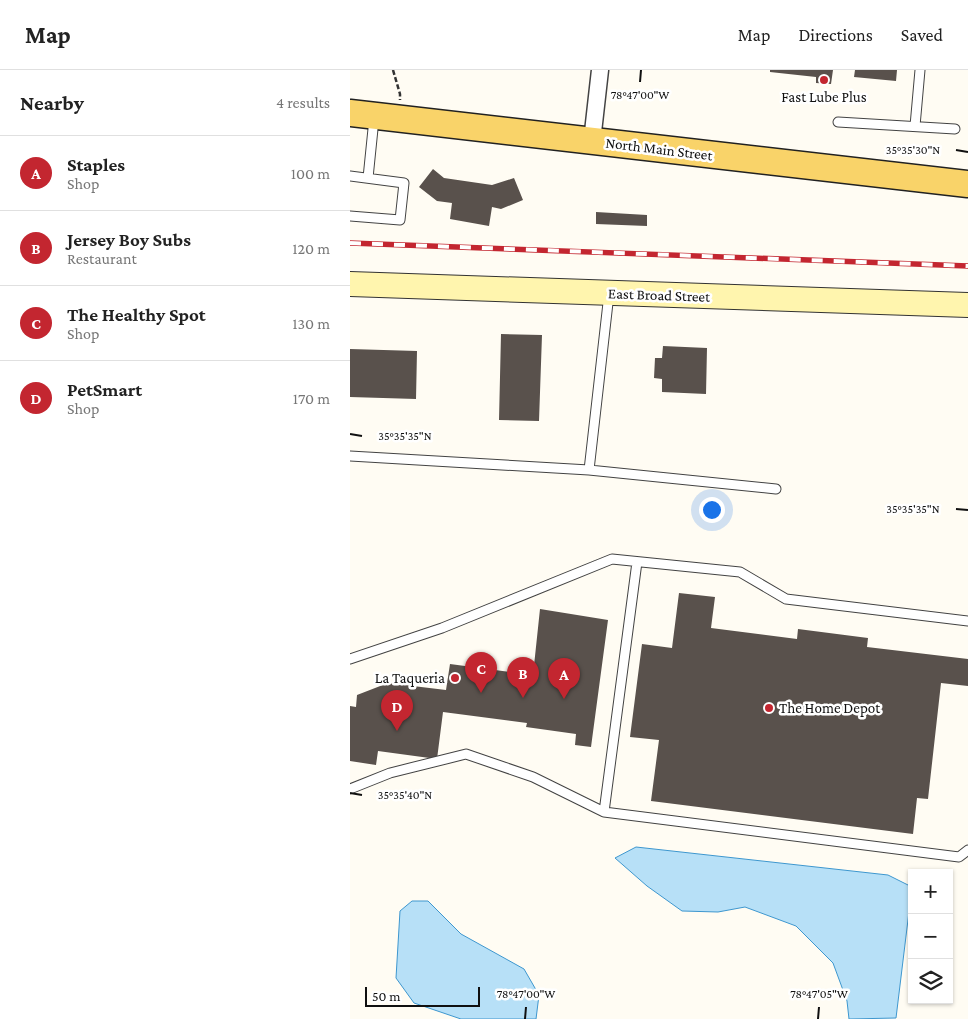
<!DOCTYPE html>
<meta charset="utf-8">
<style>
:root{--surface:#fff;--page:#f6f6f6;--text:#222;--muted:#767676;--line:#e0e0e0;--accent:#c32630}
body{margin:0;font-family:"Crimson Pro",serif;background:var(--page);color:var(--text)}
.controls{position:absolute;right:15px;bottom:15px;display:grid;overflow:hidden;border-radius:0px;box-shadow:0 1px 4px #0004}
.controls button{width:45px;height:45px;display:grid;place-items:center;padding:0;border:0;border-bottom:1px solid var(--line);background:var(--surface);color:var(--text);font:25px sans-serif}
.scale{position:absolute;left:15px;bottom:12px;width:115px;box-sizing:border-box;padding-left:5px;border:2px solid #101010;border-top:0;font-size:14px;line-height:18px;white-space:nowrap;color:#101010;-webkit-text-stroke:4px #fff;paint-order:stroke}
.you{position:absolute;left:361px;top:439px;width:18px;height:18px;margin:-12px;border:4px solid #fff;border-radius:50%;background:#1a73e8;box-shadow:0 0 0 8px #1a73e833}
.badge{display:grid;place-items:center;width:32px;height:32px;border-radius:50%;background:var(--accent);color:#fff;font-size:16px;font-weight:700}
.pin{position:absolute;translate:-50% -41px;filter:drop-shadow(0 1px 2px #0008)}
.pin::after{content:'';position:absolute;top:26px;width:18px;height:15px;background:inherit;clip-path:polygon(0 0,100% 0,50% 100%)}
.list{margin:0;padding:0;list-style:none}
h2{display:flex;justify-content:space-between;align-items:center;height:65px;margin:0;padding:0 20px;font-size:21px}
h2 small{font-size:16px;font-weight:400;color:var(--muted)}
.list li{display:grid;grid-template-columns:32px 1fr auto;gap:15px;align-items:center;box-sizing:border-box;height:75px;padding:0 20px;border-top:1px solid var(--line)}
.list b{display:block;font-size:19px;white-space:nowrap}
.list p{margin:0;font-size:16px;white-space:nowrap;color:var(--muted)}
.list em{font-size:16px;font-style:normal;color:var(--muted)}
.icon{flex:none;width:28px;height:28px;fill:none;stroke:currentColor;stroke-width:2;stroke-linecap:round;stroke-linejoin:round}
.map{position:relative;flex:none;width:618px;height:949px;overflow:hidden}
header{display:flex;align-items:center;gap:30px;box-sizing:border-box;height:70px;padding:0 25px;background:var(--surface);border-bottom:1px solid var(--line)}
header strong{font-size:24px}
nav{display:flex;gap:28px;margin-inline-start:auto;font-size:18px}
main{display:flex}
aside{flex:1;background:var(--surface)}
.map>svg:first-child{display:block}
.water{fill:#b7e0f7;stroke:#3e97cf}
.building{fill:#59514c}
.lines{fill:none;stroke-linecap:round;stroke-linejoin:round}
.lane-casing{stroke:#434343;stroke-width:11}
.street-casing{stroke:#434343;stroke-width:19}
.secondary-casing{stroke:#323232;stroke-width:26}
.primary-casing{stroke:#212121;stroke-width:29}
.path{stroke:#323232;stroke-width:2.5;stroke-dasharray:5 2.5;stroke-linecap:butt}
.lane{stroke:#fff;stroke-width:9}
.street{stroke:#fff;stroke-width:16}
.secondary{stroke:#fff5ae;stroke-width:24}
.primary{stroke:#f9d369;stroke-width:26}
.rail-casing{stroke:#c32630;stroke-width:5.5}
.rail{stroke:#fff;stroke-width:4;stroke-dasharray:11;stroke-linecap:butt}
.ticks{fill:none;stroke:#101010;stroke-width:2}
.poi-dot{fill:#c32630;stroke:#fff;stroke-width:2}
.labels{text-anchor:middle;stroke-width:5;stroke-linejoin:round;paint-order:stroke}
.poi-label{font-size:15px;fill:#101010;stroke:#fff}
.street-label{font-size:15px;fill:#101010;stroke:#fff}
.ticks-label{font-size:12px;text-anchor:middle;fill:#101010;stroke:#fff;stroke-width:5;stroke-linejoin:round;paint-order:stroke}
</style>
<header>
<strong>Map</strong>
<nav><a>Map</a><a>Directions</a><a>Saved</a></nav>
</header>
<main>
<aside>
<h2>Nearby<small>4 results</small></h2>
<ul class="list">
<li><span class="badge">A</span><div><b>Staples</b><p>Shop</p></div><em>100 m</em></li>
<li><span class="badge">B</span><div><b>Jersey Boy Subs</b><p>Restaurant</p></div><em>120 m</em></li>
<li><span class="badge">C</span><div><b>The Healthy Spot</b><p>Shop</p></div><em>130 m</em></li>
<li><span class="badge">D</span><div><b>PetSmart</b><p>Shop</p></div><em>170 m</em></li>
</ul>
</aside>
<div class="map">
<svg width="618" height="949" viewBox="0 0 618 949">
<rect width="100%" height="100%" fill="#fffcf3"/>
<!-- water -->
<path class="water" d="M286,777L538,805L562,817L546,948L499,949L497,931L483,893L446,856L395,837L368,842L332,841L297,816L265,788Z
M62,831H78L111,864L174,899L189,925L186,949H111L64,933L46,908L50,841Z"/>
<!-- building -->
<path class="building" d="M420,0H483L481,14L466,13V7L420,2Z
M505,0H547L546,11L504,7Z
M83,99L94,108L142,115L164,108L173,130L151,139L142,137L139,156L100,149L102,133L87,131L69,117Z
M246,142L297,145V156L246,154Z
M151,264L192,265L189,351L149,350Z
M313,276L357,278L356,324L312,322V309L304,308L305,288H312Z
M0,279L67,281L66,329L0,327Z
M329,523L365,527L361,558L447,569L448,559L518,568L517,577L618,589V616L591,613L578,729L567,728L563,764L301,731L309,670L280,667L292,574L322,578Z
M190,539L258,550L241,677L225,675L226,664L176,657L177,653L93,642L87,689L28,681L26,695L0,691V636L6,637L7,625L38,613L96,620L100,594L183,605Z"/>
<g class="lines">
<!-- lane casing -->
<g class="lane-casing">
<path id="lane" d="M488,52L605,59
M565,56L570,0
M0,106L54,113L50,150L0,146
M18,108L24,49
M0,386L239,400L426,419
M239,400L259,224
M0,589L92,558L262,489L390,502L436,529L618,551
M0,719L40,703L116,684L183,707L254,742L609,787L618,780
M254,742L287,492"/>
</g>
<!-- street casing -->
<g class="street-casing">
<path id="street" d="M242,71L250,0"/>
</g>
<!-- secondary casing -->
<g class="secondary-casing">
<path id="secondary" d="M0,214L618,235"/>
</g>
<!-- primary casing -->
<g class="primary-casing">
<path id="primary" d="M0,43L618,114"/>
</g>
<!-- path -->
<path class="path" d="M43,0L50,24V30"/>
<!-- lane -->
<use href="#lane" class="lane"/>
<!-- street -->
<use href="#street" class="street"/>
<!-- secondary -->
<use href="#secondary" class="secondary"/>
<!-- primary -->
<use href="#primary" class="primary"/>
<!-- rail casing -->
<g class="rail-casing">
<path id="rail" d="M0,173L618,196"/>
</g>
<!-- rail -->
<use href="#rail" class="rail"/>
</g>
<!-- ticks -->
<path class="ticks" d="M290,12L291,0M606,80L618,82M0,364L12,366M606,439L618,440M0,723L12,725M175,949L176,937M468,949L469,937"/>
<!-- markers -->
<g class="poi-dot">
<circle cx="474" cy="10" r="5"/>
<circle cx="105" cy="608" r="5"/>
<circle cx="419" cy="638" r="5"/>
</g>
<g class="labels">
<!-- poi labels -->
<g class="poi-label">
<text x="474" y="32">Fast Lube Plus</text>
<text x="95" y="613" text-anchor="end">La Taqueria</text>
<text x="429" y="643" text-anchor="start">The Home Depot</text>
</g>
<!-- street labels -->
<g class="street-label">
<text transform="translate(309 79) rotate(7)" y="5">North Main Street</text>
<text transform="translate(309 225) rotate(2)" y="5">East Broad Street</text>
</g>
</g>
<g class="ticks-label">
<text x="290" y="29">78°47'00"W</text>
<text x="563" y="84">35°35'30"N</text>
<text x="55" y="370">35°35'35"N</text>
<text x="563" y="443">35°35'35"N</text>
<text x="55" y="729">35°35'40"N</text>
<text x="176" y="928">78°47'00"W</text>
<text x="469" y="928">78°47'05"W</text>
</g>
</svg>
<div class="controls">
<button>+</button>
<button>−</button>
<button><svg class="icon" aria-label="layers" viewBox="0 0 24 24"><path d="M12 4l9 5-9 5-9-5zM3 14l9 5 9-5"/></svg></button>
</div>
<div class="scale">50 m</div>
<div class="you"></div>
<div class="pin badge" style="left:214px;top:629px">A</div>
<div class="pin badge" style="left:173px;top:628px">B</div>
<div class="pin badge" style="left:131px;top:623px">C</div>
<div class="pin badge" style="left:47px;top:661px">D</div>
</div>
</main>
